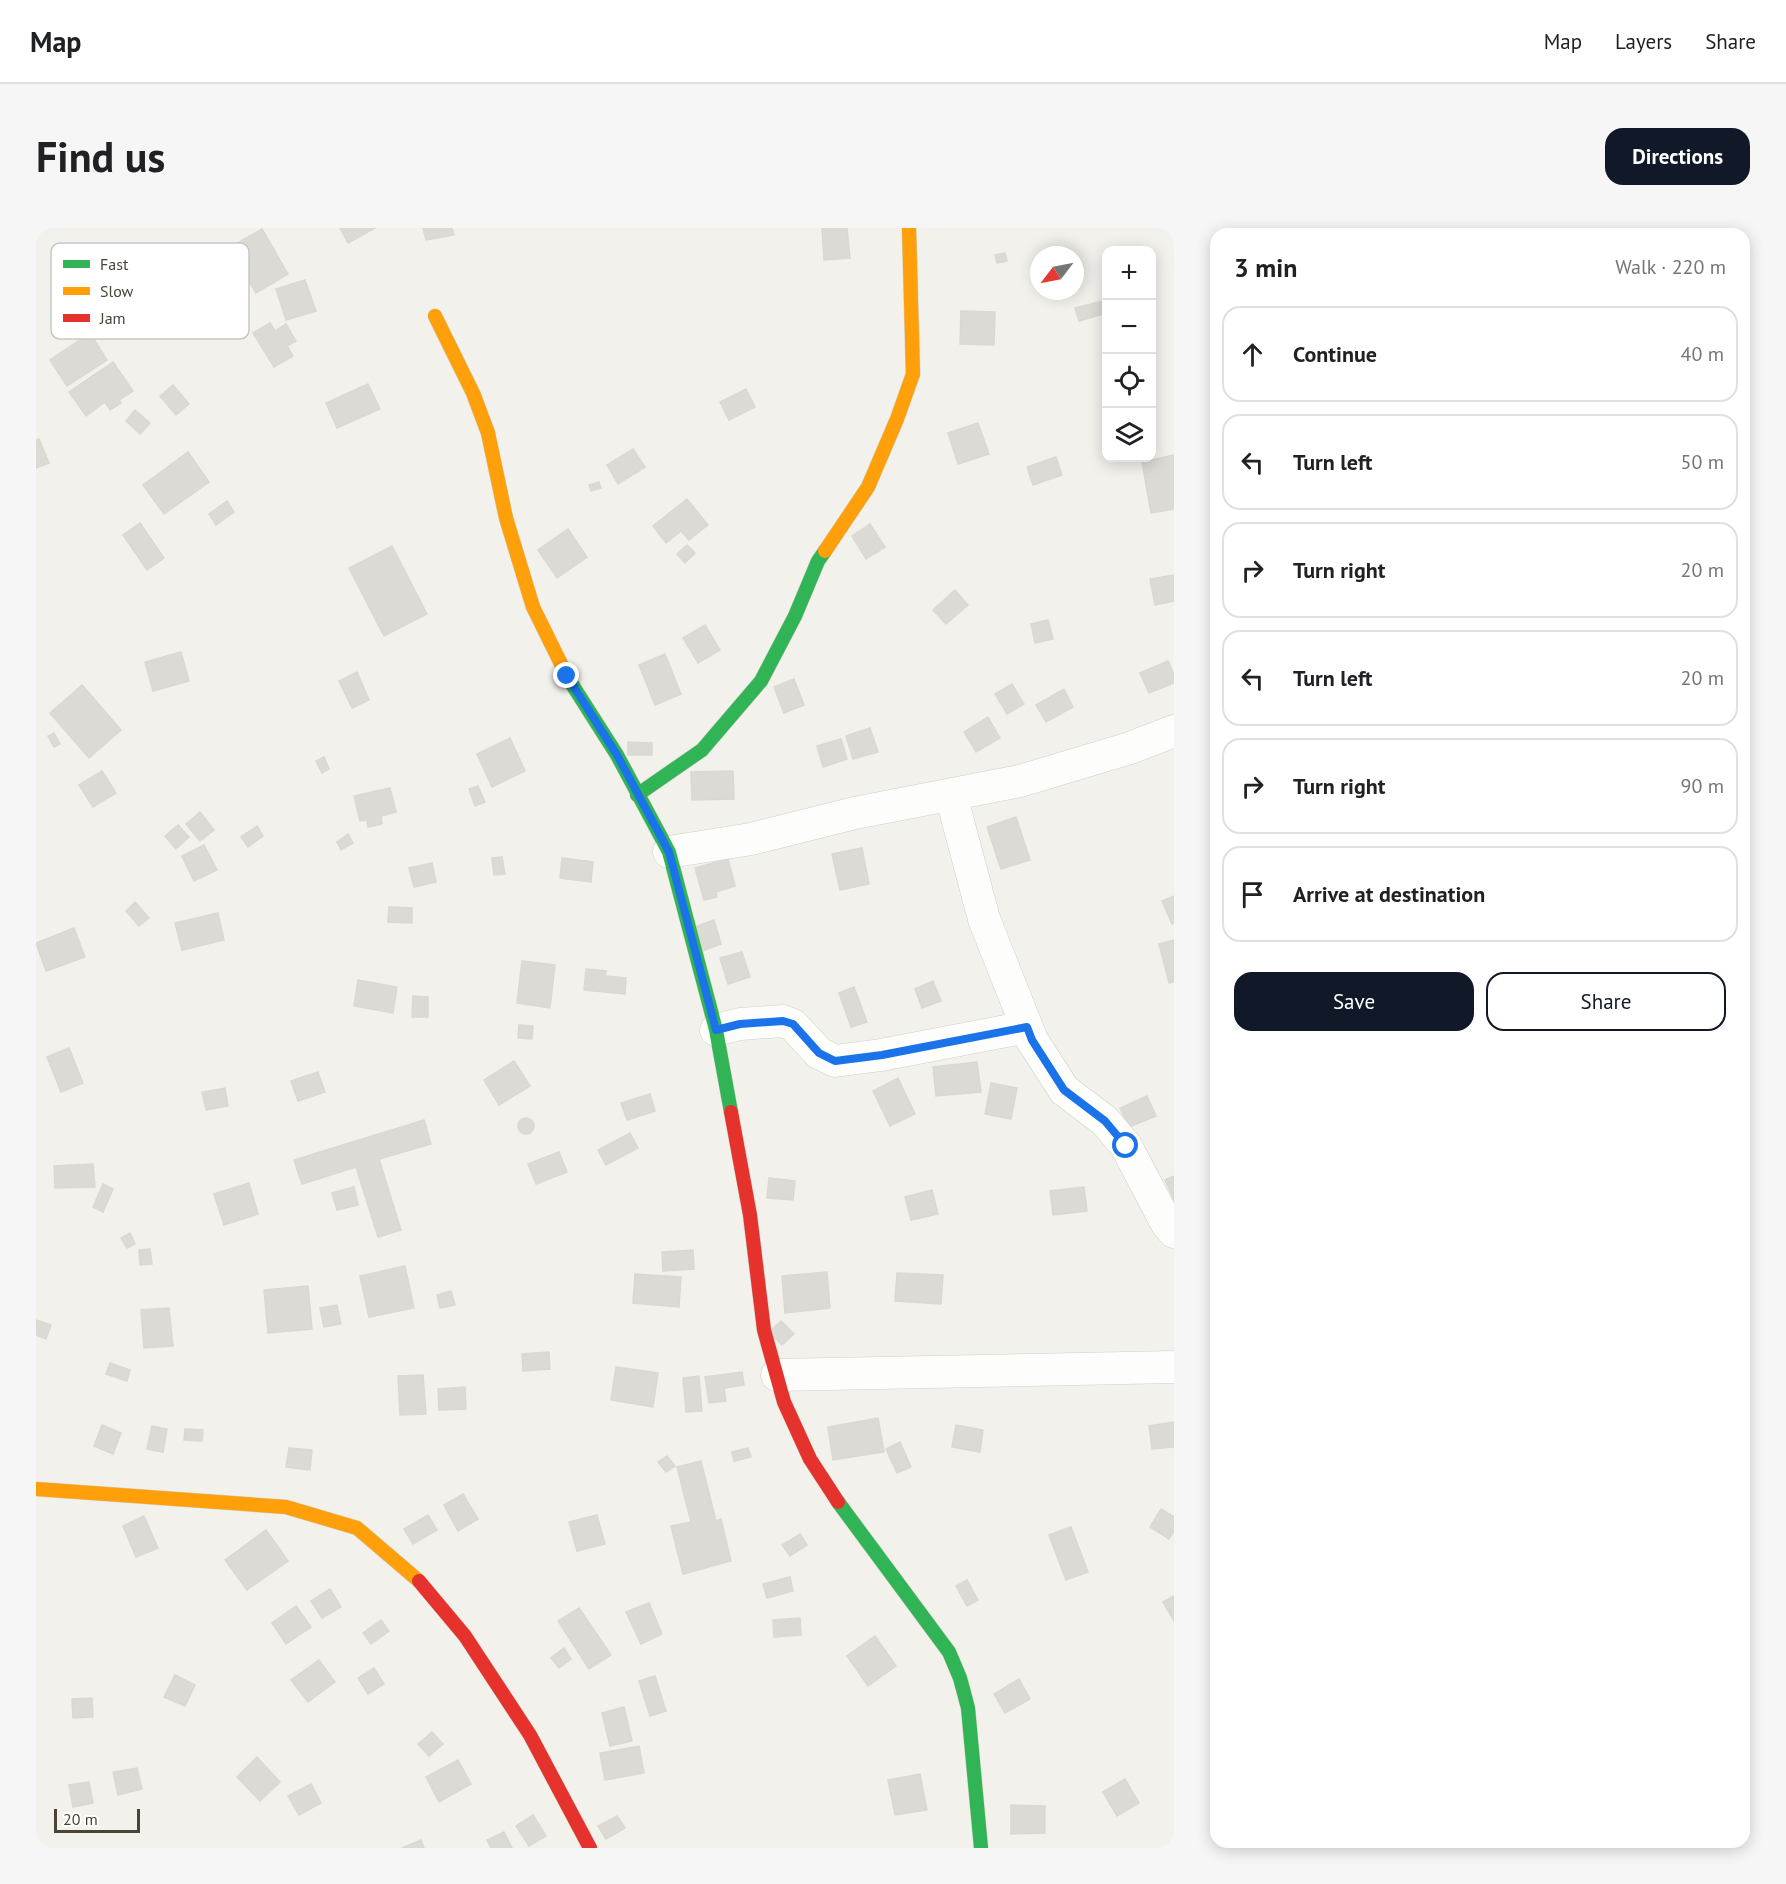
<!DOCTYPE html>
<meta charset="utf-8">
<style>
:root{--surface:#fff;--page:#f6f6f6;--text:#202124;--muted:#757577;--line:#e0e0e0;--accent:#111827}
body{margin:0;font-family:"PT Sans",sans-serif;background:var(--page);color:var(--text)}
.controls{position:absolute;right:18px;top:18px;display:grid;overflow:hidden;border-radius:12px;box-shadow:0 3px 15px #0003}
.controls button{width:54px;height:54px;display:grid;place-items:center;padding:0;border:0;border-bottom:2px solid var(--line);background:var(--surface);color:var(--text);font:30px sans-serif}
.compass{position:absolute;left:994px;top:18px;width:54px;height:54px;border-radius:50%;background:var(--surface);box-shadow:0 3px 15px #0003;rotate:238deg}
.scale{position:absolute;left:18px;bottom:15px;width:86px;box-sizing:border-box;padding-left:6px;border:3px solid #4a4436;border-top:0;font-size:16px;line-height:21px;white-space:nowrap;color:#4a4436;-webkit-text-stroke:4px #fff;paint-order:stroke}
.stop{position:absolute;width:18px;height:18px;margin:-14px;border:4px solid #1a73e8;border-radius:50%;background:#fff}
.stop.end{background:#1a73e8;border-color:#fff;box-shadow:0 2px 6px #0008}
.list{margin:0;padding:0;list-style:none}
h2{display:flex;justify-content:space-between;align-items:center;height:78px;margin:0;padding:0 24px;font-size:26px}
h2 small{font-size:20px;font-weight:400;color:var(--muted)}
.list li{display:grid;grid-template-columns:39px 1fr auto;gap:18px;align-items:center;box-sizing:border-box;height:96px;margin:0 12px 12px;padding:0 12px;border:2px solid var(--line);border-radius:18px}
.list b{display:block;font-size:22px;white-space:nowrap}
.list em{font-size:20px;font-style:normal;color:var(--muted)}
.actions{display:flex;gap:12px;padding:18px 24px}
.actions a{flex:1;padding:14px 0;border:2px solid var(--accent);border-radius:18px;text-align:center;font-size:21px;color:var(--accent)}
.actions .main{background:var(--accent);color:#fff}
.icon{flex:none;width:33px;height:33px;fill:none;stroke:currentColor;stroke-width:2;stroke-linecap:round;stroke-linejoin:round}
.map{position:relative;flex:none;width:1138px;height:1620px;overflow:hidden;border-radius:18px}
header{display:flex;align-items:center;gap:36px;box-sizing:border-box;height:84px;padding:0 30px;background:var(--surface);border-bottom:2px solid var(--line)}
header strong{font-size:28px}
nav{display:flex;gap:33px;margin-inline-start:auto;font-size:21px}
.intro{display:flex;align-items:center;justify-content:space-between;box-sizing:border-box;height:144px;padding:0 36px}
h1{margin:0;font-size:42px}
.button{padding:15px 27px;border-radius:18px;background:var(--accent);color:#fff;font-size:21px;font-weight:700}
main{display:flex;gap:36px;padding:0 36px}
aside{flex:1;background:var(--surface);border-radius:18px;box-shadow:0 3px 15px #0003}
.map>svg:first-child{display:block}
.building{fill:#dcdad4;stroke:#dbd8d1;stroke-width:1.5}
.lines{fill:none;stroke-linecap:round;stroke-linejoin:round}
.street-casing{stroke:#d0cfc9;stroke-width:33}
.fast-casing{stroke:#d2cfc2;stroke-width:15}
.slow-casing{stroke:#d2cfc2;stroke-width:15}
.jam-casing{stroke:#d2cfc2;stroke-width:15}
.street{stroke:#fdfdfc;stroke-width:32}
.fast{stroke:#30b455;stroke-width:14}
.slow{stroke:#ff9f0a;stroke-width:14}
.jam{stroke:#e5322d;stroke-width:14}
.route{stroke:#1a73e8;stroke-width:8}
.key{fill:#fff;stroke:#c9c7c3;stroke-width:1.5}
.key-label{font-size:16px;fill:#4a4436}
</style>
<header>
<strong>Map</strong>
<nav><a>Map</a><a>Layers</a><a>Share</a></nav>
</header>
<div class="intro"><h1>Find us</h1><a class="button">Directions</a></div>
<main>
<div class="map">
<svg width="1138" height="1620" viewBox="0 0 1138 1620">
<rect width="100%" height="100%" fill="#f2f1ec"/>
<!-- building -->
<path class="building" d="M304,0H339L312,15Z
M387,0H416L418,7L390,12Z
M786,0H811L814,30L788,32Z
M226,1L252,46L220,65L193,20Z
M969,25L971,33L961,35L959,27Z
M269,52L280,83L250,92L240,61Z
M1067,73L1070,85L1043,93L1039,80Z
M925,83L959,84L958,117L924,116Z
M234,95L239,103L250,96L260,113L251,118L257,128L238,139L217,105Z
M54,105L71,132L31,158L14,132Z
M77,134L97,163L83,172L85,175L74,182L69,174L50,188L33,164Z
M332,156L344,181L301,200L290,175Z
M137,157L153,176L140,187L124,168Z
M710,161L719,179L693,192L684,174Z
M99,182L114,195L104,206L90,193Z
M942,195L953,226L922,236L912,205Z
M3,211L13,235L0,240V212Z
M597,221L609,239L582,256L571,237Z
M152,224L173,254L128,286L107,257Z
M1138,227V281L1115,285L1106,234Z
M1020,229L1026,247L997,257L991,239Z
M563,254L565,260L555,263L553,257Z
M651,271L672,297L653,312L645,303L630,315L617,298Z
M191,273L198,284L180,297L173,286Z
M104,295L128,330L111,342L87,307Z
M834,296L849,319L830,331L816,308Z
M532,301L551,329L521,350L502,322Z
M651,317L659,325L649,335L641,326Z
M356,318L391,386L348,408L313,340Z
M1138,347V373L1119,377L1114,351Z
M919,362L932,377L910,396L897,382Z
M1012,392L1017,411L999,415L995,396Z
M669,397L684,422L662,435L647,410Z
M145,424L153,453L117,463L109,434Z
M629,426L645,466L619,477L603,437Z
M1132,433L1138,447V455L1113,465L1104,445Z
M321,444L333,472L316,480L303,453Z
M758,451L768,477L748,485L738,459Z
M976,456L988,476L971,486L959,466Z
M46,457L85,502L53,530L14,485Z
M1028,461L1037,479L1010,494L1000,477Z
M952,489L964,510L940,524L928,504Z
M834,500L842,524L817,531L810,508Z
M18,505L24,516L18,519L12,508Z
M474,510L489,543L456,559L441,526Z
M805,511L811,531L787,539L781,518Z
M592,514L616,515V527H592Z
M288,529L293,541L286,545L280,533Z
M66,543L80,565L57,579L43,557Z
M697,543L698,571L656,572L655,544Z
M442,558L449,574L439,578L433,561Z
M354,560L360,584L345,588L346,596L332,599L331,592L324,593L318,568Z
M164,584L178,602L164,613L150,596Z
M980,589L994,632L965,641L951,599Z
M142,597L153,609L140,621L129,608Z
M221,598L227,608L212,619L205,609Z
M312,606L317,615L305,622L301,614Z
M168,617L181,642L158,653L146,628Z
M826,620L833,656L804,662L796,626Z
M466,629L469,646L458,647L456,630Z
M526,630L557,634L555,654L524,650Z
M692,631L699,658L680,664L681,669L668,672L659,640Z
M396,635L400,654L378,659L373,640Z
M1138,668V695L1136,696L1126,673Z
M99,674L113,690L103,698L90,683Z
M353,679L376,680V695L352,694Z
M182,685L188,712L146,722L139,695Z
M678,692L685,716L666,723L659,699Z
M38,700L49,729L10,743L0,715Z
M1138,712V754L1133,755L1123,716Z
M706,724L714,749L692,756L684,730Z
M486,733L519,737L514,780L481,775Z
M550,741L570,743L569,748L590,750L589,766L548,762Z
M322,752L361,759L357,785L318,778Z
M897,753L905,773L886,780L879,761Z
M818,759L831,794L815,799L803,765Z
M377,768L392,769V789H376Z
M483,797L497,798L496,811L482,810Z
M33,820L47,855L25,864L11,829Z
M478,833L494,858L463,877L448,852Z
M941,834L945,864L900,868L897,839Z
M282,844L289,864L262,873L255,853Z
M862,850L879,886L854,898L837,863Z
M955,855L981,860L975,891L949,886Z
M189,860L192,878L170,882L166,864Z
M614,866L619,883L591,892L585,875Z
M1111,868L1120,888L1093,899L1084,880Z
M482 898a8 8 0 1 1 16 0a8 8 0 1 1-16 0Z
M388,892L395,916L343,931L365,1002L342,1009L320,939L266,956L258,932Z
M594,905L602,920L570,937L562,922Z
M523,924L531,944L500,956L492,936Z
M57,936L59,959L19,960L18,938Z
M1138,948V972L1129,952Z
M733,950L759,953L757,972L731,970Z
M213,955L222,986L188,997L178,966Z
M67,956L77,961L67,984L57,979Z
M318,959L322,977L301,982L296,965Z
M1048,959L1051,983L1017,987L1014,963Z
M896,962L902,986L875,992L869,969Z
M94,1005L99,1016L91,1020L85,1010Z
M114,1021L116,1036L104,1037L103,1022Z
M657,1022L658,1041L627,1043L626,1024Z
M369,1038L378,1080L333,1089L324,1048Z
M791,1044L794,1080L749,1085L746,1048Z
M861,1045L907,1047L905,1076L859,1073Z
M599,1046L645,1049L643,1079L597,1075Z
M272,1058L276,1101L232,1105L228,1062Z
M415,1063L419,1077L404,1080L401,1067Z
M301,1077L305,1096L288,1099L284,1080Z
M133,1080L137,1118L108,1120L105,1082Z
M0,1092L15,1097L10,1111L0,1107Z
M745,1093L758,1106L746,1117L733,1104Z
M513,1124L514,1141L487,1143L486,1126Z
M74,1135L94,1142L91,1153L70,1146Z
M580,1139L622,1145L617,1179L575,1172Z
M706,1144L708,1157L688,1160L690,1173L673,1175L669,1149Z
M387,1147L390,1186L364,1187L362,1148Z
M663,1148L666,1183L650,1184L647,1150Z
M429,1159L430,1181L403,1182L402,1161Z
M842,1190L848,1224L797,1232L792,1199Z
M1138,1194V1219L1116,1221L1113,1198Z
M66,1197L85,1205L77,1226L58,1218Z
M920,1197L947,1202L944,1224L916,1219Z
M116,1198L131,1201L127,1224L111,1221Z
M149,1201L167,1202L166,1213L148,1212Z
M864,1214L875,1239L861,1245L850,1221Z
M253,1220L276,1222L274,1242L250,1239Z
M712,1220L715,1229L698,1233L696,1224Z
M631,1228L639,1238L630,1244L622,1234Z
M665,1233L680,1293L685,1291L695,1333L647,1346L635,1298L655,1294L641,1239Z
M427,1266L442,1291L422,1303L408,1277Z
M1125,1281L1138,1289V1303L1133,1311L1114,1299Z
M392,1287L401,1302L377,1316L368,1301Z
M561,1287L569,1316L541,1323L533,1294Z
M108,1288L122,1320L100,1329L87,1298Z
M1035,1299L1052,1344L1030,1352L1013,1307Z
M230,1302L252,1333L211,1362L189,1332Z
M764,1306L771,1317L754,1328L746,1317Z
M754,1349L757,1363L731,1370L727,1356Z
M931,1352L942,1372L931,1378L920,1358Z
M294,1361L305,1379L286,1390L275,1373Z
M1138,1368V1393L1127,1374Z
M613,1375L626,1406L605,1416L590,1384Z
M260,1378L275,1399L250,1416L236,1395Z
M543,1380L575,1427L553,1441L522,1393Z
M764,1390L765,1407L738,1409L737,1392Z
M345,1392L353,1403L335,1416L327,1405Z
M839,1408L860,1438L832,1458L811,1428Z
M528,1420L535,1431L523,1440L515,1430Z
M283,1432L299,1454L272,1474L255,1452Z
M338,1440L348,1456L332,1466L322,1450Z
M139,1447L159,1457L149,1478L128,1469Z
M619,1448L630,1483L614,1488L603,1453Z
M983,1451L994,1471L969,1485L958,1466Z
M56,1470L57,1489L37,1490L36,1471Z
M588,1479L596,1513L574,1518L566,1485Z
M396,1504L407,1516L393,1528L382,1516Z
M603,1518L608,1545L569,1552L564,1525Z
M221,1529L244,1554L224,1573L201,1549Z
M422,1532L435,1556L403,1574L390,1549Z
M101,1540L106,1561L82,1567L77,1544Z
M884,1546L891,1582L859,1587L852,1552Z
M1089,1551L1103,1575L1081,1588L1067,1564Z
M53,1554L57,1575L37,1579L33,1557Z
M275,1556L285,1575L263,1587L252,1568Z
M975,1577L1009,1578V1605L975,1606Z
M497,1587L510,1608L493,1618L480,1598Z
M581,1588L589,1600L570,1611L562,1598Z
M468,1604L476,1620H455L451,1612Z
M385,1612L388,1620H366Z"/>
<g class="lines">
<!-- street casing -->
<g class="street-casing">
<path id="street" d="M915,567L948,691L996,812L1028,862L1069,893L1090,918L1131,996L1138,1004
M633,624L715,611L819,585L984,553L1094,520L1138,503
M680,802L704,796L747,793L757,797L783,825L799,833L845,827L991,799
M741,1147L1138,1139"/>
</g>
<!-- fast casing -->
<g class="fast-casing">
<path id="fast" d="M532,450L581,527L633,624L680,802L695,884
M601,567L666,522L725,453L759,388L782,333L789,323
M802,1274L913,1424L924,1450L932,1480L945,1620"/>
</g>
<!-- slow casing -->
<g class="slow-casing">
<path id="slow" d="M399,88L437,165L452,205L470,290L497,379L532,450
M789,323L832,259L861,191L877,146L873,0
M0,1261L250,1279L321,1300L383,1353"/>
</g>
<!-- jam casing -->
<g class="jam-casing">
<path id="jam" d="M695,884L714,987L728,1102L748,1174L774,1231L802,1274
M383,1353L429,1408L494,1507L554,1620"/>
</g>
<!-- street -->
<use href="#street" class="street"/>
<!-- fast -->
<use href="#fast" class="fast"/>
<!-- slow -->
<use href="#slow" class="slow"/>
<!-- jam -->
<use href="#jam" class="jam"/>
</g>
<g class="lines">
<!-- route -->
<path class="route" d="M531,448L581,527L633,624L680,802L704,796L747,793L757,796L783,825L799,833L846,827L991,799L996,812L1028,862L1069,893L1090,918"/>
</g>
<!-- legend -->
<rect x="15" y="15" width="198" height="96" rx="9" class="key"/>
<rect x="27" y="32" width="27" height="8" fill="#30b455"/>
<rect x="27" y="59" width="27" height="8" fill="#ff9f0a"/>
<rect x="27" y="86" width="27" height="8" fill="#e5322d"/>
<g class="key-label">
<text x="64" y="42">Fast</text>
<text x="64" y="69">Slow</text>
<text x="64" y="96">Jam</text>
</g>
</svg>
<div class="controls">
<button>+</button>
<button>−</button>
<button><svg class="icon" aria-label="locate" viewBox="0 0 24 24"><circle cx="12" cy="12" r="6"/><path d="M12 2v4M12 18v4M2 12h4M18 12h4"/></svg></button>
<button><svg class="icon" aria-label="layers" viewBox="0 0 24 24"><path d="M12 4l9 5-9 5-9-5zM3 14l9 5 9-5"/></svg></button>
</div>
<svg class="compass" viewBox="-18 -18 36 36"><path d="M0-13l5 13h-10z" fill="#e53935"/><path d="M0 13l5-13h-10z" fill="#757577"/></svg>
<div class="scale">20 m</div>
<div class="stop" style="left:1090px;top:918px"></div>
<div class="stop end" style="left:531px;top:448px"></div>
</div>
<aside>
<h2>3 min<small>Walk · 220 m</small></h2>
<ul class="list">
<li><svg class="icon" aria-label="ahead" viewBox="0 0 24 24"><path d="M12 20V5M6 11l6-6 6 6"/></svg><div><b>Continue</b></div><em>40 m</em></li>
<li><svg class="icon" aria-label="left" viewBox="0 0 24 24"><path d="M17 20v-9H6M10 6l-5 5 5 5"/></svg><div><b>Turn left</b></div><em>50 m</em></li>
<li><svg class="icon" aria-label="right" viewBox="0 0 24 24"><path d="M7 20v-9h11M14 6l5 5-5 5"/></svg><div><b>Turn right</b></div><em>20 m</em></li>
<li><svg class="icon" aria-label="left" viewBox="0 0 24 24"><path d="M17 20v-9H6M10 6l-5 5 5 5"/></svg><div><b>Turn left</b></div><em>20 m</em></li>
<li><svg class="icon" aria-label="right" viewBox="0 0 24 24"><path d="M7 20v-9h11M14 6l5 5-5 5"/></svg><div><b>Turn right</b></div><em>90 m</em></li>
<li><svg class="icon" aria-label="arrive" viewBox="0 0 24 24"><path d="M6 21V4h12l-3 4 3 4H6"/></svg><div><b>Arrive at destination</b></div></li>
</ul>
<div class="actions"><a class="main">Save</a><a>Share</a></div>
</aside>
</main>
